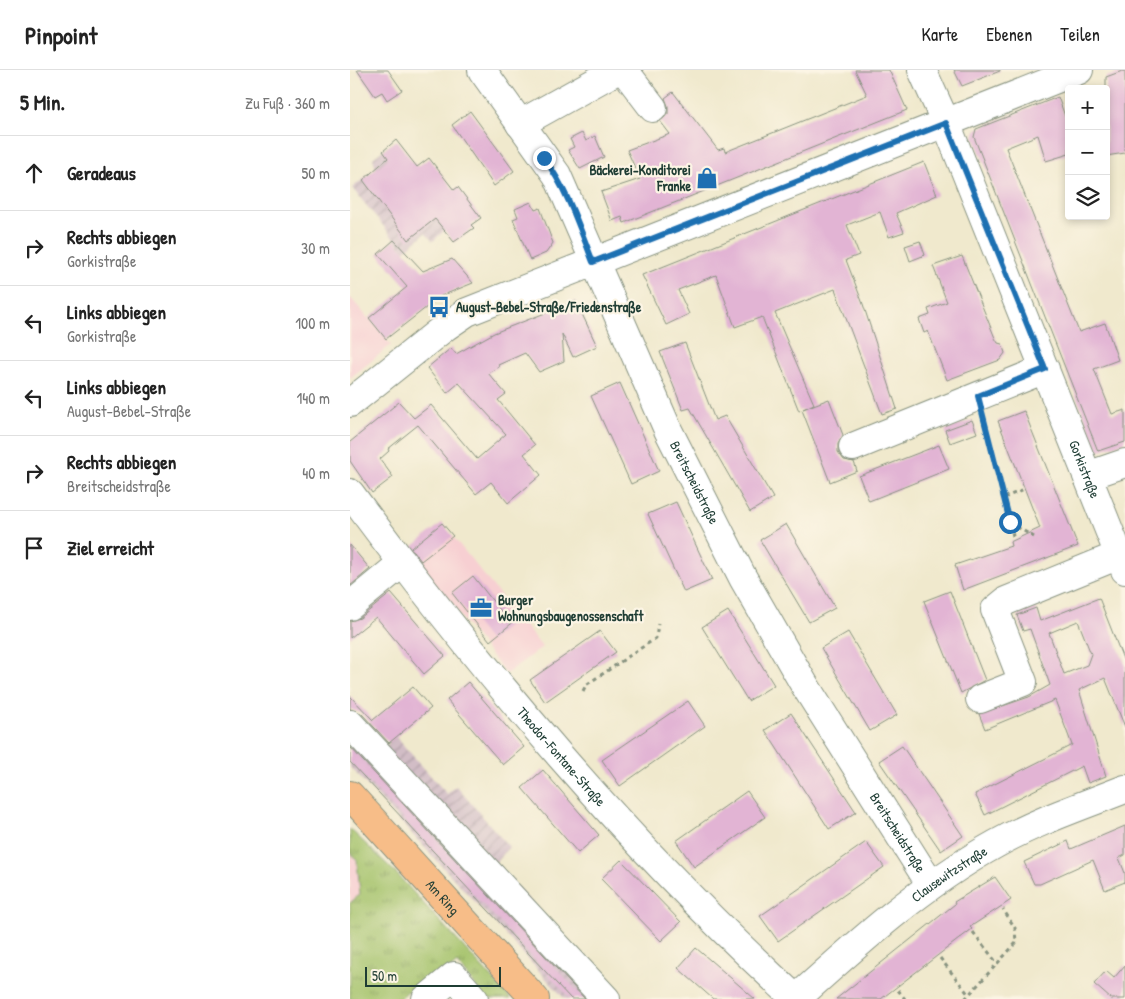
<!DOCTYPE html>
<html lang="de">
<meta charset="utf-8">
<style>
:root{--surface:#fff;--page:#f2f2f2;--text:#222;--muted:#767676;--line:#e0e0e0}
body{margin:0;font-family:"Patrick Hand",sans-serif;background:var(--page);color:var(--text)}
.controls{position:absolute;right:15px;top:15px;display:grid;overflow:hidden;border-radius:5px;box-shadow:0 2px 8px #0003}
.controls button{width:45px;height:45px;display:grid;place-items:center;padding:0;border:0;border-bottom:1px solid var(--line);background:var(--surface);color:var(--text);font:25px sans-serif}
.scale{position:absolute;left:15px;bottom:12px;width:136px;box-sizing:border-box;padding-left:5px;border:2px solid #1f3d34;border-top:0;font-size:14px;line-height:18px;white-space:nowrap;color:#1f3d34;-webkit-text-stroke:4px #fcf5e5;paint-order:stroke}
.stop{position:absolute;width:15px;height:15px;margin:-11px;border:4px solid #1f6fb2;border-radius:50%;background:#fff}
.stop.end{background:#1f6fb2;border-color:#fff;box-shadow:0 1px 5px #0008}
.list{margin:0;padding:0;list-style:none}
h2{display:flex;justify-content:space-between;align-items:center;height:65px;margin:0;padding:0 20px;font-size:21px}
h2 small{font-size:16px;font-weight:400;color:var(--muted)}
.list li{display:grid;grid-template-columns:32px 1fr auto;gap:15px;align-items:center;box-sizing:border-box;height:75px;padding:0 20px;border-top:1px solid var(--line)}
.list b{display:block;font-size:19px;white-space:nowrap}
.list p{margin:0;font-size:16px;white-space:nowrap;color:var(--muted)}
.list em{font-size:16px;font-style:normal;color:var(--muted)}
.icon{flex:none;width:28px;height:28px;fill:none;stroke:currentColor;stroke-width:2;stroke-linecap:round;stroke-linejoin:round}
.map{position:relative;flex:none;width:775px;height:929px;overflow:hidden}
header{display:flex;align-items:center;gap:30px;box-sizing:border-box;height:70px;padding:0 25px;background:var(--surface);border-bottom:1px solid var(--line)}
header strong{font-size:24px}
nav{display:flex;gap:28px;margin-inline-start:auto;font-size:18px}
main{display:flex}
aside{flex:1;background:var(--surface)}
.map>svg:first-child{display:block}
.built{fill:#f7cfd2}
.industrial{fill:url(#industrial-furrows)}
.grass{fill:url(#grass-tufts);stroke:#62804f}
.building{fill:#e2b4d4;fill-rule:evenodd}
.lines{fill:none;stroke-linecap:round;stroke-linejoin:round}
.minor-casing{stroke:#889380;stroke-width:30}
.major-casing{stroke:#889380;stroke-width:30}
.path{stroke:#889380;stroke-width:3;stroke-dasharray:4 4;stroke-linecap:butt}
.minor{stroke:#fff;stroke-width:28}
.major{stroke:#f7bd88;stroke-width:28}
.route{stroke:#1f6fb2;stroke-width:6}
.labels{text-anchor:middle;stroke-width:4.5;stroke-linejoin:round;paint-order:stroke}
.poi-label{font-size:14px;font-weight:bold;fill:#1f3d34;stroke:#fcf5e5;text-anchor:start}
.street-label{font-size:14px;fill:#1f3d34;stroke:#fcf5e5}
</style>
<header>
<strong>Pinpoint</strong>
<nav><a>Karte</a><a>Ebenen</a><a>Teilen</a></nav>
</header>
<main>
<aside>
<h2>5 Min.<small>Zu Fuß · 360 m</small></h2>
<ul class="list">
<li><svg class="icon" aria-label="ahead" viewBox="0 0 24 24"><path d="M12 20V5M6 11l6-6 6 6"/></svg><div><b>Geradeaus</b></div><em>50 m</em></li>
<li><svg class="icon" aria-label="right" viewBox="0 0 24 24"><path d="M7 20v-9h11M14 6l5 5-5 5"/></svg><div><b>Rechts abbiegen</b><p>Gorkistraße</p></div><em>30 m</em></li>
<li><svg class="icon" aria-label="left" viewBox="0 0 24 24"><path d="M17 20v-9H6M10 6l-5 5 5 5"/></svg><div><b>Links abbiegen</b><p>Gorkistraße</p></div><em>100 m</em></li>
<li><svg class="icon" aria-label="left" viewBox="0 0 24 24"><path d="M17 20v-9H6M10 6l-5 5 5 5"/></svg><div><b>Links abbiegen</b><p>August-Bebel-Straße</p></div><em>140 m</em></li>
<li><svg class="icon" aria-label="right" viewBox="0 0 24 24"><path d="M7 20v-9h11M14 6l5 5-5 5"/></svg><div><b>Rechts abbiegen</b><p>Breitscheidstraße</p></div><em>40 m</em></li>
<li><svg class="icon" aria-label="arrive" viewBox="0 0 24 24"><path d="M6 21V4h12l-3 4 3 4H6"/></svg><div><b>Ziel erreicht</b></div></li>
</ul>
</aside>
<div class="map">
<svg width="775" height="929" viewBox="0 0 775 929">
<defs>
<pattern id="industrial-furrows" width="10" height="10" patternUnits="userSpaceOnUse" patternTransform="scale(1.25)"><rect width="10" height="10" fill="#d2bdc6"/><path d="M-1 1l2-2M0 10L10 0M9 11l2-2" fill="none" stroke="#aa9ba2"/></pattern>
<pattern id="grass-tufts" width="24" height="20" patternUnits="userSpaceOnUse" patternTransform="scale(1.25)"><rect width="24" height="20" fill="#a4c26a"/><path d="M3 7l-1-3M5 7V3M7 7l1-3M15 17l-1-3M17 17v-4M19 17l1-3" fill="none" stroke="#859f58"/></pattern>
</defs>
<rect width="100%" height="100%" fill="#fcf5e5"/>
<filter id="ink" filterUnits="userSpaceOnUse"><feTurbulence type="fractalNoise" baseFrequency=".02" numOctaves="2"/><feDisplacementMap in="SourceGraphic" scale="10" xChannelSelector="R" yChannelSelector="G"/><feConvolveMatrix kernelMatrix="1 2 1 2 8 2 1 2 1" color-interpolation-filters="sRGB"/></filter>
<filter id="wash" filterUnits="userSpaceOnUse"><feTurbulence type="fractalNoise" baseFrequency=".0096" numOctaves="4" result="noise"/><feDisplacementMap in="SourceGraphic" scale="20" xChannelSelector="R" yChannelSelector="G"/><feGaussianBlur stdDeviation="1.12" result="paint"/><feColorMatrix in="noise" values="0 0 0 0 0 0 0 0 0 0 0 0 0 0 0 0 0 1.4 0 .05"/><feComposite in="paint" operator="in"/></filter>
<g filter="url(#wash)">
<rect width="100%" height="100%" fill="#f0e9cd"/>
<!-- built -->
<path class="built" d="M0,227L41,275L0,308Z
M92,453L192,577L156,604L58,481Z
M0,782L7,790L10,824L0,833Z"/>
<!-- industrial -->
<path class="industrial" d="M46,70L95,160L83,171L75,163L54,181L2,118L26,99L23,88Z
M0,641L34,678L46,667L97,724L106,716L159,777L145,793L270,929H215L0,697Z"/>
<!-- grass -->
<path class="grass" d="M0,759L43,800L161,929H136L107,893L69,924L58,921L49,929H0V833L10,824L7,790L0,782Z"/>
<g id="blocks">
<!-- building -->
<path class="building" d="M7,0H38L52,20L37,30L32,22L25,26Z
M505,0H539L557,40L274,153L272,147L262,151L251,122L290,109L277,80L320,64L310,51L318,44V36L315,28L323,22L368,80L374,78L375,82L517,25Z
M604,0H650V1L612,16Z
M775,0V83L756,86V7Z
M708,27L719,57V84L696,91L688,65L656,78L729,262L755,253L768,290L744,299L762,344L775,340V372L748,381L624,67L626,59Z
M120,41L164,101L144,116L102,55Z
M232,63L236,71L245,66L254,87L230,99L218,80L224,77L220,69Z
M46,70L67,97L79,88L104,120L108,117L131,148L121,155L124,158L104,172L85,149L58,170L13,110L38,88L33,81Z
M574,92L587,125L546,143L554,162L539,167L530,142L497,155L509,185L496,190L513,234L547,339L532,344L485,219L425,243L464,334L453,339L479,329L493,365L488,374V382L494,390L504,392L507,401L480,412L452,340L449,341L412,247L385,257L366,205L328,220L339,244L316,255L292,205Z
M181,132L185,140L190,138L203,173L196,183L180,190L163,149L168,147L165,139Z
M44,170L73,201L102,189L123,213L91,226L36,269L19,248L57,217L28,184Z
M570,171L575,185L560,191L555,176Z
M612,186L645,268L648,273L652,274L655,283L650,290L597,310L578,261L574,263L569,249L580,245L578,239L597,232L583,196Z
M226,231L247,276L223,287L212,264L214,291L189,302L175,283L148,295L149,297L138,303L156,324L148,330L185,375L174,384L191,405L158,433L141,412L126,424L68,355L38,379L39,381L30,389L43,407L22,423L0,391V372L49,332L64,348L81,335L127,389L156,364L109,313L97,323L77,298L101,278L106,284L144,263Z
M335,273L365,350L375,346L423,428L400,442L340,338L333,340L310,282Z
M270,313L309,401L281,414L241,326Z
M674,341L728,476L613,520L605,495L661,476L660,472L690,458L648,351Z
M622,350L627,363L600,373L595,360Z
M589,375L599,399L519,431L509,406Z
M326,432L362,510L334,522L298,444Z
M92,453L103,466L71,491L61,478Z
M436,454L485,538L459,552L410,470Z
M0,475L20,499L0,516Z
M123,506L161,554L140,571L102,523Z
M600,521L635,610L611,623L574,531Z
M41,523L95,586L74,604L26,547L0,568V551L10,548Z
M749,528L775,594V657L755,608L729,620L756,706L738,713L732,696L635,745L625,724L722,675L705,630L635,659L629,644L679,627L700,615L680,559L673,561L667,545L686,538L690,551ZM728,551L741,584L737,595L714,604L699,563Z
M378,541L424,615L398,631L352,557Z
M250,561L266,582L195,632L180,610Z
M498,562L547,645L520,661L471,578Z
M118,612L174,677L153,695L97,630Z
M63,617L81,638L39,673L11,643L0,639V626L23,650Z
M338,631L355,656L270,716L252,690Z
M441,643L506,742L479,759L415,660Z
M552,676L613,766L591,781L529,691Z
M0,677L235,929H221L0,692Z
M193,700L249,765L228,783L172,718Z
M397,721L415,747L344,797L326,771Z
M775,756V785L769,788L775,803V812L755,820L743,790L690,814H684L674,792L718,771L721,779Z
M516,772L534,797L428,871L410,846Z
M271,790L331,852L311,871L251,809Z
M645,807L661,830L620,857L622,859L531,929H486L605,834L604,832Z
M346,878L382,909L405,929H363L328,898Z
M775,895V929H761L744,914L756,901L764,908Z"/>
</g>
</g>
<g filter="url(#ink)">
<use href="#blocks" fill-opacity="0" stroke="#889380" stroke-width="1"/>
<g class="lines">
<!-- minor casing -->
<g class="minor-casing">
<g id="minor">
<path id="s1" d="M132,0L207,105L318,360L393,508L454,614L581,815"/>
<path d="M274,0L303,38"/>
<path id="s2" d="M572,0L596,53L775,500"/>
<path d="M170,54L267,0"/>
<path d="M0,333L95,257L117,242L729,0"/>
<path d="M503,377L695,299"/>
<path d="M737,406L775,393"/>
<path id="s3" d="M0,423C135,605 279,776 446,929"/>
<path d="M0,536L52,493"/>
<path d="M630,629L673,612L645,540L656,531L769,485"/>
<path d="M0,654L256,929"/>
<path d="M76,929L104,906L124,929"/>
<path id="s4" d="M446,929C509,872 572,815 646,774C687,751 732,736 775,719"/>
</g>
</g>
<!-- major casing -->
<g class="major-casing">
<g id="major">
<path id="s5" d="M0,725L185,929"/>
</g>
</g>
<!-- path -->
<path class="path" d="M633,346L664,470
M654,428L674,419
M660,453L684,467
M233,621L236,615L306,568L308,554
M623,862L647,893
M590,888L619,925
M548,920L555,929
M615,929L666,873L665,858L653,839"/>
<!-- minor -->
<use href="#minor" class="minor"/>
<!-- major -->
<use href="#major" class="major"/>
</g>
</g>
<g class="lines" filter="url(#ink)">
<!-- route -->
<path class="route" d="M194,88C217,119 229,156 243,192L596,53L695,299L628,326L660,452"/>
</g>
<!-- icons -->
<defs>
<g id="shop-bare" transform="scale(1.725)"><path d="M-5-2.5h2.3a2.7 3.5 0 0 1 5.4 0H5L5.5 6h-11ZM-1.5-2.5h3a1.5 2.3 0 0 0-3 0Z" fill="#1f6fb2" stroke="#fcf5e5" stroke-width="2.5" paint-order="stroke"/></g>
<g id="bus-bare" transform="scale(1.725)"><path d="M-5-6H5V4H4V6H2V4H-2V6H-4V4H-5ZM-3.5-4V0h7V-4ZM-3.5 1.2v1.5H-2V1.2ZM2 1.2v1.5H3.5V1.2Z" fill="#1f6fb2" stroke="#fcf5e5" stroke-width="2.5" paint-order="stroke"/></g>
<g id="office-bare" transform="scale(1.725)"><path d="M-6-3h4V-5.5h4V-3h4V5H-6ZM-1-4.5V-3h2v-1.5ZM-6 0V1H6V0Z" fill="#1f6fb2" stroke="#fcf5e5" stroke-width="2.5" paint-order="stroke"/></g>
</defs>
<g fill-rule="evenodd">
<use href="#shop-bare" x="357" y="108"/>
<use href="#bus-bare" x="89" y="237"/>
<use href="#office-bare" x="131" y="538"/>
</g>
<g class="labels">
<!-- poi labels -->
<g class="poi-label">
<text x="341" y="105" text-anchor="end">Bäckerei-Konditorei<tspan x="341" dy="16">Franke</tspan></text>
<text x="106" y="242">August-Bebel-Straße/Friedenstraße</text>
<text x="148" y="535">Burger<tspan x="148" dy="16">Wohnungsbaugenossenschaft</tspan></text>
</g>
<!-- street labels -->
<g class="street-label">
<text dy="5" stroke="none"><textPath href="#s2" startOffset="431">Gorkistraße</textPath></text>
<text dy="5" stroke="none"><textPath href="#s1" startOffset="466">Breitscheidstraße</textPath></text>
<text dy="5" stroke="none"><textPath href="#s3" startOffset="338">Theodor-Fontane-Straße</textPath></text>
<text dy="5" stroke="none"><textPath href="#s1" startOffset="871">Breitscheidstraße</textPath></text>
<text dy="5" stroke="none"><textPath href="#s4" startOffset="198">Clausewitzstraße</textPath></text>
<text dy="5" stroke="none"><textPath href="#s5" startOffset="138">Am Ring</textPath></text>
</g>
</g>
</svg>
<div class="controls">
<button>+</button>
<button>−</button>
<button><svg class="icon" aria-label="layers" viewBox="0 0 24 24"><path d="M12 4l9 5-9 5-9-5zM3 14l9 5 9-5"/></svg></button>
</div>
<div class="scale">50 m</div>
<div class="stop" style="left:660px;top:452px"></div>
<div class="stop end" style="left:194px;top:88px"></div>
</div>
</main>
